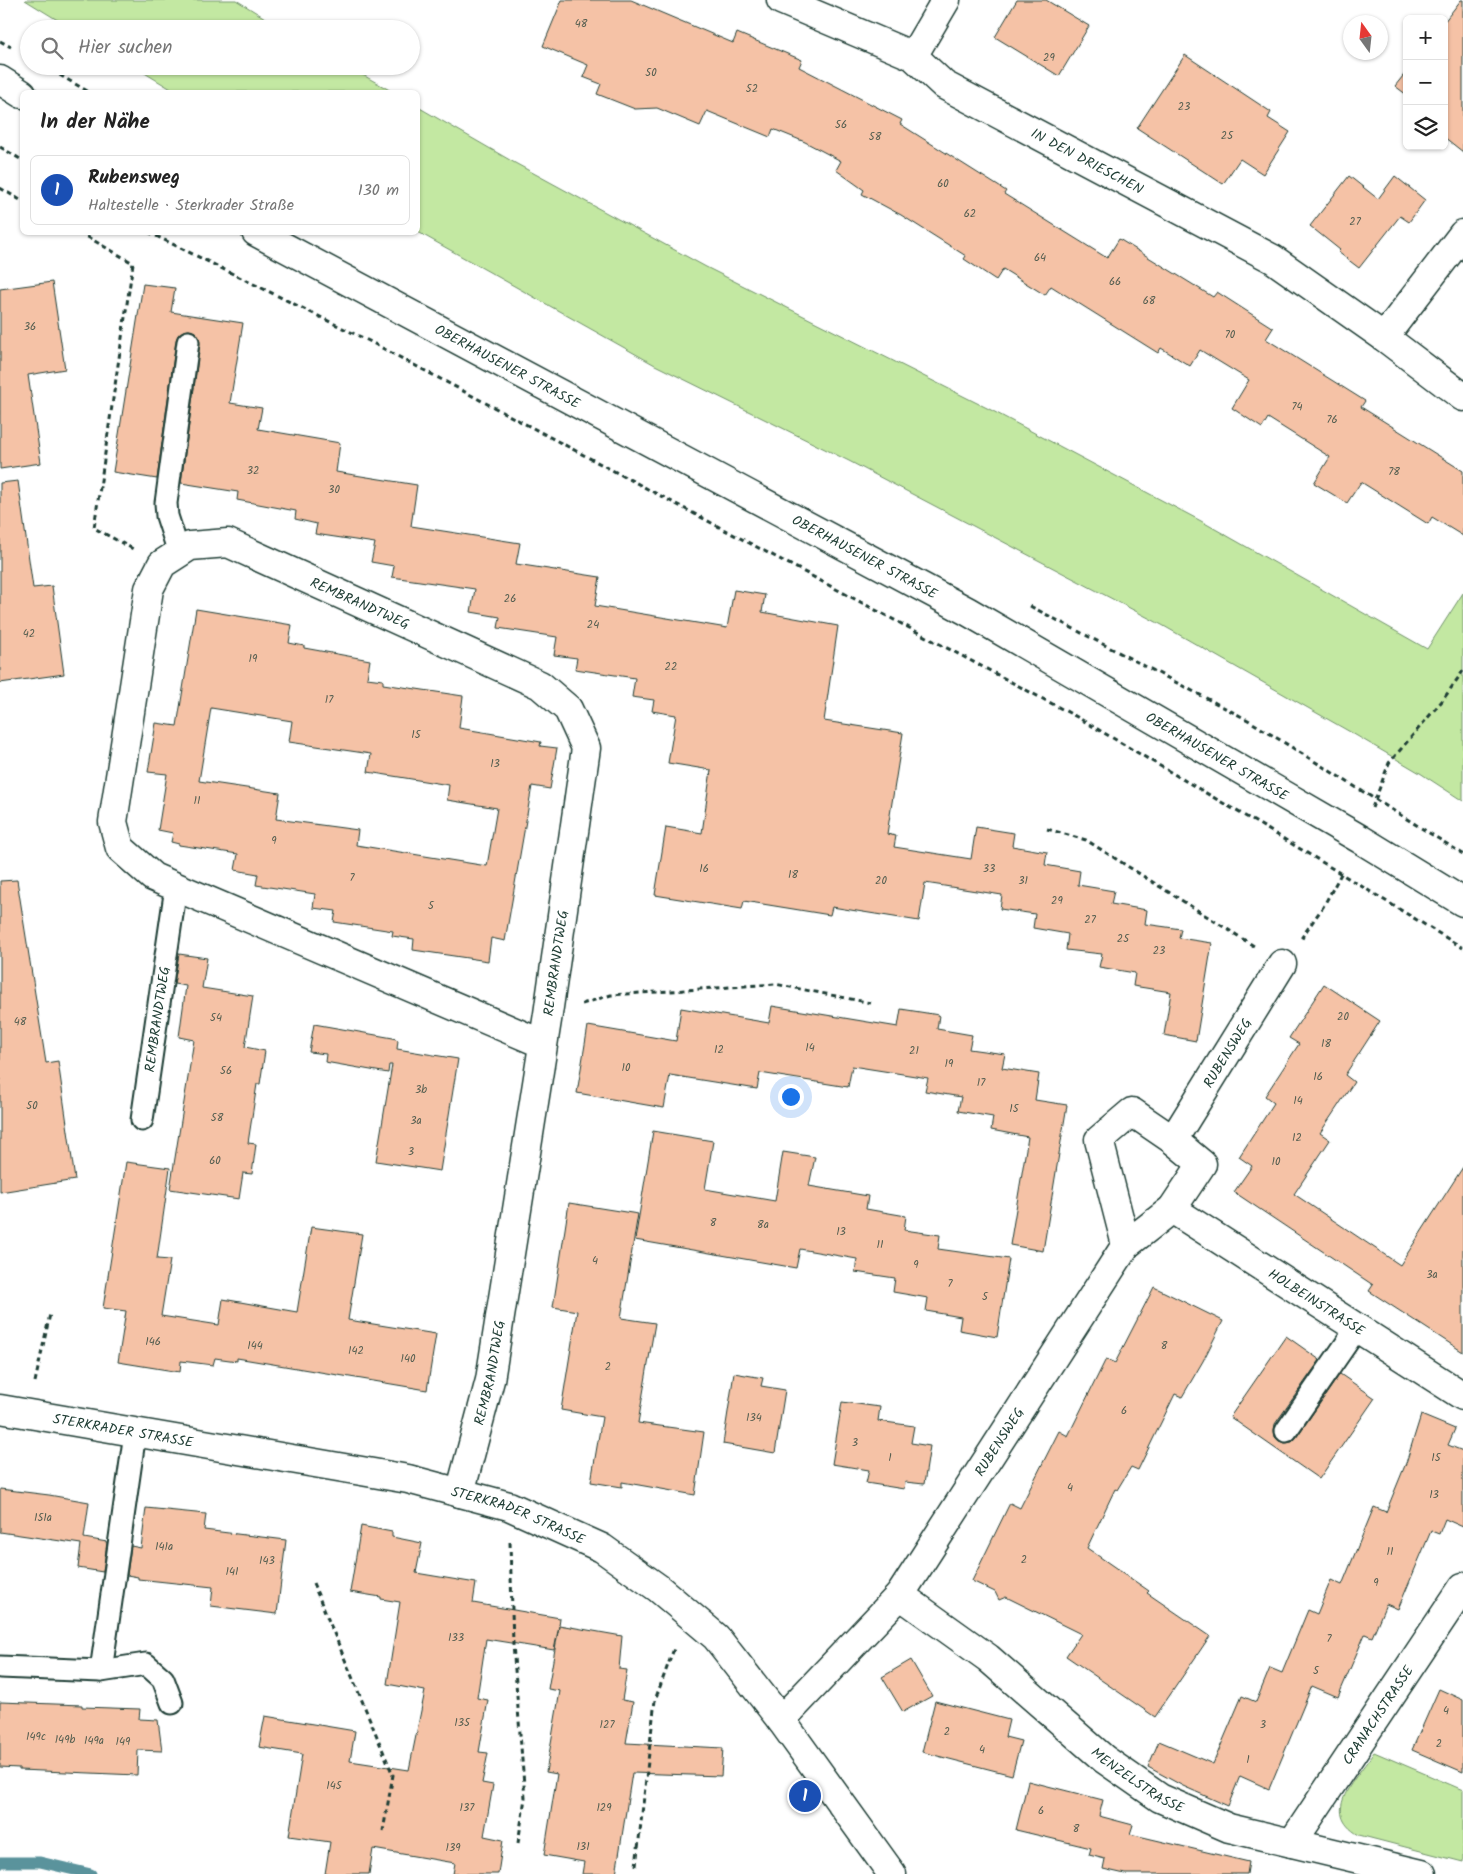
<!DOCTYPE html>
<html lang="de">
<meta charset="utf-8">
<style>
:root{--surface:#fff;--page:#f6f6f6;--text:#222;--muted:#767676;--line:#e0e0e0;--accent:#db2777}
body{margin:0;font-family:Kalam,sans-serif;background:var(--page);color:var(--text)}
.controls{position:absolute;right:15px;top:15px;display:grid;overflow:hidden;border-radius:8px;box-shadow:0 1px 4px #0004}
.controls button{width:45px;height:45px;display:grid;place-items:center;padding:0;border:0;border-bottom:1px solid var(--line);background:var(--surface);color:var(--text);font:25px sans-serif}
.compass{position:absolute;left:1343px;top:15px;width:45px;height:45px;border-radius:50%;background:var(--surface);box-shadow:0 1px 4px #0004;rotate:345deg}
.you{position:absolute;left:790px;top:1096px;width:18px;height:18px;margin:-12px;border:4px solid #fff;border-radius:50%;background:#1a73e8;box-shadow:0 0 0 8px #1a73e833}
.badge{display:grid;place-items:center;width:32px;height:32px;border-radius:50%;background:var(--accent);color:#fff;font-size:16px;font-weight:700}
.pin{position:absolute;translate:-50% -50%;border:2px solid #fff;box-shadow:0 1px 5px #0006}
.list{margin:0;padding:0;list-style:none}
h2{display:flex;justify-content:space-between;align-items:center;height:65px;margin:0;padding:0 20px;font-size:21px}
h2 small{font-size:16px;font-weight:400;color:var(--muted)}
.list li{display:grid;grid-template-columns:32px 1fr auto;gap:15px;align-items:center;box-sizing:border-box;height:70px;margin:0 10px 10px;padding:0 10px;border:1px solid var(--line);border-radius:8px}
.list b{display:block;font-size:19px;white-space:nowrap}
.list p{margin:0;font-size:16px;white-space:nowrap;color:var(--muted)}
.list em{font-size:16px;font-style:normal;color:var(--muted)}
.icon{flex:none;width:28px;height:28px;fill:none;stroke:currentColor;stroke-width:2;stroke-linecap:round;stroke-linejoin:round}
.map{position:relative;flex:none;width:1463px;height:1874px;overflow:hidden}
.search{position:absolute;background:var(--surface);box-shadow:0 1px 4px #0004;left:20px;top:20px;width:400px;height:55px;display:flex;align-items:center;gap:12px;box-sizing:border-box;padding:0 18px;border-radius:28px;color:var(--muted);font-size:19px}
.panel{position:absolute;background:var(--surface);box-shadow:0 1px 4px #0004;left:20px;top:90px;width:400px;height:145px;border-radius:8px}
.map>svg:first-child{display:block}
.green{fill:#c3e8a2;stroke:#71926b}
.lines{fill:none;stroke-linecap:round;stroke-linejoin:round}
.stream{stroke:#5a939c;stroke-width:11}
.building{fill:#f5c2a6;stroke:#1f3d34;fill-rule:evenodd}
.lane-casing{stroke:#1f3d34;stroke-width:25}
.street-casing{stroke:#1f3d34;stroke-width:31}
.secondary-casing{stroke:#1f3d34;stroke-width:31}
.path{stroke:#1f3d34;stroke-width:3;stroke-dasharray:5 4;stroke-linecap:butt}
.lane{stroke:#fff;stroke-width:21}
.street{stroke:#fff;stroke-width:28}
.secondary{stroke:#fff;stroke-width:28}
.labels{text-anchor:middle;stroke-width:5;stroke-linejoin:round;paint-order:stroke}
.number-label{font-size:11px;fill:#545e50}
.street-label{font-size:14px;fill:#1f3d34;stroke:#fff}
</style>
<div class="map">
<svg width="1463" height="1874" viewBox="0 0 1463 1874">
<rect width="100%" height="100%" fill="#fff"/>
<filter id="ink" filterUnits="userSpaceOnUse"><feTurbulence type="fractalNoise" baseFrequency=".02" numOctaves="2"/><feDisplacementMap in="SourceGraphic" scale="10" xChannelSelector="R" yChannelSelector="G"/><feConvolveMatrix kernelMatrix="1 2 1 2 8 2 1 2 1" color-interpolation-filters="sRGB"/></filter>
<g filter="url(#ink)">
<!-- green -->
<path class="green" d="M25,0H236L283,29H72Z
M133,66H347L393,92H176Z
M418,107L515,163L706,267L991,410L1201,521L1427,649L1463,593V801L1420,773L1352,733L1162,625L849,461L655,365L418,232Z
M1374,1752L1463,1790V1862L1359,1835C1319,1812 1357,1778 1374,1752Z"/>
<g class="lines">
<!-- stream -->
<path class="stream" d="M0,1862H40L91,1874"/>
</g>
<!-- building -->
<path class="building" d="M562,0H631L733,43L737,33L802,60L799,67L902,120L900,124L1006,191L1004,194L1107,258L1119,239L1213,297L1217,292L1273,328L1266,339L1365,401L1361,407L1463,471V536L1432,517L1428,524L1361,482L1347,503L1314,483L1330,457L1268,418L1262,428L1232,408L1249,380L1200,350L1190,366L1161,348L1158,353L1051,286L1045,295L1003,269L996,280L964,259L966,256L901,215L862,194L864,190L836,170L841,161L805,142L773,129L770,137L707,111L700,126L657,108L635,109L597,94L601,84L583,77L588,65L543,46Z
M1017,0H1046L1089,26L1059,76L995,37Z
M1461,0H1463V152L1444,137V22Z
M1185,55L1271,112L1268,118L1290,132L1263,174L1240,159L1223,184L1137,128Z
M1407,71V95L1395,86Z
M1349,176L1378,199L1395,176L1425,200L1409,222L1400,216L1359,268L1338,252L1340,250L1310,226Z
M52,282L65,369L28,375L41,463L0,469V289Z
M143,284L175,288L171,312L243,323L230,403L262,408L258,429L340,443L336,472L417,485L411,526L520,543L516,564L600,577L595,606L727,628L734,590L765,595L762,612L838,626L824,721L903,733L887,834L896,836L894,847L971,859L976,827L1014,833L1012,846L1047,852L1045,865L1080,871L1078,885L1114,891L1111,904L1147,910L1145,924L1181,929L1179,938L1212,943L1196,1041L1164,1035L1171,992L1133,986L1135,973L1099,967L1102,954L1066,950L1068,934L1033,928L1035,914L1000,909L1002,895L925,883L919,921L832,907L830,915L744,901L742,909L655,895L666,827L702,833L711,770L668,763L676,715L652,711L654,700L632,697L635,678L575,669L577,658L554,655L557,637L498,628L500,617L471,612L475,589L392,577L394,566L371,562L375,543L315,534L317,524L295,519L296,511L237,500L238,492L181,483L200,344L199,337L195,332L189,330L183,331L178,335L176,340L157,479L113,472Z
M18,481L33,588L52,586L64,674L0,683V483Z
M196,609L292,625L289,643L304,646V648L370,660L367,678L383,680V684L463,696L459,728L541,742L540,746L557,748L550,789L532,786L505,941L491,938L488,961L413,950L414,939L392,936L393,931L334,922L336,911L313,908L315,894L256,885L258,874L235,870L238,854L179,845V844L171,842L173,833L158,830L167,774L148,772L156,723L177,726ZM211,708L292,721L289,742L371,754L368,772L449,785L447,800L497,808L487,866L356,845L358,830L276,819L280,793L199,781Z
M17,880L46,1063L58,1061L75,1180L0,1192V881Z
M179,954L207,958L202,988L253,996L245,1047L265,1051L260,1084H257L248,1143L256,1144L252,1174L243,1173L239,1199L170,1189L194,1040L179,1037L186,986L174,984Z
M1324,984L1380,1021L1345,1075L1354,1082L1320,1133L1330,1140L1294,1194L1400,1265L1463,1167V1352L1369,1291L1373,1285L1234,1192L1252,1166L1239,1157L1274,1103L1265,1096L1299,1044L1289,1038Z
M772,1006L898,1027L901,1009L939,1015L937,1029L972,1035L969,1049L1005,1054L1002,1068L1039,1074L1035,1100L1067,1105L1043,1251L1010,1245L1028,1137L991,1130L993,1117L958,1111L961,1097L925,1091L928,1078L852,1066L848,1087L760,1073L757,1089L670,1075L664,1108L577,1093L588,1026L676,1041L681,1008L769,1023Z
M314,1024L393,1038L398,1040L397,1049L458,1059L440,1171L376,1161L392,1065H389L388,1073L325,1062L326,1054L309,1052Z
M653,1131L713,1141L705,1189L775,1201L783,1152L815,1157L809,1186L868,1196L866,1209L906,1216L904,1230L940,1235L938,1249L1009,1259L997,1337L959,1330L961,1317L926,1311L928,1298L893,1292L895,1278L855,1272L857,1259L800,1249L796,1268L635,1240Z
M126,1162L170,1168L157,1259L170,1260L161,1316L219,1325L223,1299L297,1312L311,1227L362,1234L348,1320L436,1334L427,1390L237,1358V1361L215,1358L213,1365L181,1361L180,1372L118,1362L126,1311L103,1308Z
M569,1203L638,1214L621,1318L655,1323L638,1423L704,1432L695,1495L622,1482V1487L591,1482L602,1417L561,1410L577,1311L553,1307Z
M1154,1287L1223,1321L1203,1361L1182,1397L1175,1394L1138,1470L1131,1467L1117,1490L1115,1489L1087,1548L1149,1591L1147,1593L1210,1636L1155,1717L1066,1656L1081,1634L1006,1597L999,1600L995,1592L972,1581L1010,1503L1020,1508L1059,1431L1068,1436L1106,1359L1115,1363Z
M1286,1336L1320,1360L1275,1424L1274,1430L1275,1437L1279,1441L1285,1443L1292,1442L1296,1438L1340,1374L1375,1398L1319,1479L1230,1417Z
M734,1373L763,1378L761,1386L785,1390L775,1453L723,1444Z
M842,1402L880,1407L878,1421L914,1426L911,1443L930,1446L924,1484L905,1482L904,1489L866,1483L869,1470L832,1464Z
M1421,1415L1455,1429L1448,1445L1463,1451V1527L1445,1519L1439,1534L1431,1531L1398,1609L1386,1604L1372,1637L1365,1634L1338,1697L1312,1686L1269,1789L1240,1776L1228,1806L1183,1786L1148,1767L1159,1741L1213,1764L1242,1696L1256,1702L1270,1668L1282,1673L1308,1610L1317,1614L1331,1580L1342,1585L1374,1507L1386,1512L1406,1463Z
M0,1489L49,1495L89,1502L84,1538L107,1542L103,1572L78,1568L81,1544L0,1532Z
M146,1508L206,1514L204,1530L286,1540L277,1614L211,1606L213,1587L138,1579V1577L127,1575L131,1546L141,1548Z
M361,1526L392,1532V1537L422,1543L416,1573L476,1583L473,1603L560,1618L559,1625L622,1636L619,1669L627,1670L622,1700L633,1702L626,1743L723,1748L721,1776L632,1773L616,1874H582L584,1862L544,1855L557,1774L546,1772L560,1691L548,1689L559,1626L554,1650L486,1639L477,1698L488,1700L479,1752L488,1753L482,1783L493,1785L484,1836L503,1840L498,1874H453L455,1863L373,1849L369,1874H325L330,1842L289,1836L302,1754L259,1747L265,1716L355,1731L350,1761L409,1770L425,1691L387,1684L400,1602L381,1599V1597L350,1592Z
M911,1660L932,1696L903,1712L882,1677Z
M1439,1689L1463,1700V1772L1412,1750Z
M935,1701L1009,1720L1005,1737L1021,1741L1012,1775L922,1752Z
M0,1702L82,1705V1707L140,1709L139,1719L158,1720L162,1751L138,1750L137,1775L19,1770V1768L0,1767Z
M1028,1781L1103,1800L1099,1816L1133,1825L1130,1834L1249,1862L1247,1874H1125L1103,1869L1105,1859L1089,1855L1091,1848L1016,1830Z"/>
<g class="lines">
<!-- lane casing -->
<g class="lane-casing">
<g id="lane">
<path d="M179,553L167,516L166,503L188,342"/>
<path id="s1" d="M142,1120L176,887"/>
<path d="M1286,1431L1357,1328"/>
<path d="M0,1667L101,1671L135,1433"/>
<path d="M101,1671L146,1664L163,1679L172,1703"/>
</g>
</g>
<!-- street casing -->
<g class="street-casing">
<g id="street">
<path id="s2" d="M781,0L913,56L944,85L1273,259L1384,337L1463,397"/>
<path d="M913,56L946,0"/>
<path d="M1384,337L1463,234"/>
<path id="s3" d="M1172,1209L1463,1396"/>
<path d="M1126,1245L1099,1140L1132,1112L1173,1140"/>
<path id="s4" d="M0,1409L408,1479L509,1506L602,1548L658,1588L716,1637L781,1720L892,1874"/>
<path id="s5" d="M460,1493L490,1380L548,1014L586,748L568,709L540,685L228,543L190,546L162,564L149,589L113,822L120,848L153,877L543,1044"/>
<path id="s6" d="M900,1595L988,1658L1104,1759L1160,1798L1229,1828L1422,1874"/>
<path id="s7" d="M781,1720L900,1595L1126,1245L1172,1209L1202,1164L1173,1140L1282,964"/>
<path id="s8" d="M1292,1843L1463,1587"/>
</g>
</g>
<!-- secondary casing -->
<g class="secondary-casing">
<g id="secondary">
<path d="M0,80L22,94"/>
<path id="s9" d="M256,232L967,611L1360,839L1463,902"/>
</g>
</g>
<!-- path -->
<path class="path" d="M0,41L11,47
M44,66L89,92
M0,147L22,160
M0,188L22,201
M79,232L133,263L94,528L133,549
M148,232L369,341L1077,717L1279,836L1463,948
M1030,606L1248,720L1463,854
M1372,808L1389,763L1442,701L1463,671
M1047,829L1086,840L1254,946
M1304,938L1302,937L1323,907L1342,872
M582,1004L611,995L775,984L871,1003
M35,1382L50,1314
M510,1542L513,1644L525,1798L518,1843
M313,1583L393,1775L383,1831
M636,1866L655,1700L675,1646"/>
<!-- lane -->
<use href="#lane" class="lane"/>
<!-- street -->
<use href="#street" class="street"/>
<!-- secondary -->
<use href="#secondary" class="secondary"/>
</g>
</g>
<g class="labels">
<!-- number labels -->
<g class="number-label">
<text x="581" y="27">48</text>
<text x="1049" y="61">29</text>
<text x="651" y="76">50</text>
<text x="752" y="92">52</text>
<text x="1184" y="110">23</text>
<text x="841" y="128">56</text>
<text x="1227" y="139">25</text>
<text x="875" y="140">58</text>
<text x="943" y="187">60</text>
<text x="970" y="217">62</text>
<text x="1355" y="225">27</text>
<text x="1040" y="261">64</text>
<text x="1115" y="285">66</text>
<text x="1149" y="304">68</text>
<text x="30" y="330">36</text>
<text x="1230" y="338">70</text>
<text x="1297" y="410">74</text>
<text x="1332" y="423">76</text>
<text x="253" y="474">32</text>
<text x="1394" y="475">78</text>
<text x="334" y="493">30</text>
<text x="510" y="602">26</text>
<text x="593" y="628">24</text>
<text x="29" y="637">42</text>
<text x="253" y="662">19</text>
<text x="671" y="670">22</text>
<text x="329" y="703">17</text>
<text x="416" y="738">15</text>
<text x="495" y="767">13</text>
<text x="197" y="804">11</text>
<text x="274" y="844">9</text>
<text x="704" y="872">16</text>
<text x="989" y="872">33</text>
<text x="793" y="878">18</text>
<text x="352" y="881">7</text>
<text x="881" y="884">20</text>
<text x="1023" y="884">31</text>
<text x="1057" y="904">29</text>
<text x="431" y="909">5</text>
<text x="1090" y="923">27</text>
<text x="1123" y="942">25</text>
<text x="1159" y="954">23</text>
<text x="1343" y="1020">20</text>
<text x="216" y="1021">54</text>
<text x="20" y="1025">48</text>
<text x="1326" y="1047">18</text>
<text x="810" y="1051">14</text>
<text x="719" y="1053">12</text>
<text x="914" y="1054">21</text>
<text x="949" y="1067">19</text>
<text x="626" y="1071">10</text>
<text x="226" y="1074">56</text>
<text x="1318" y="1080">16</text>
<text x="981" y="1086">17</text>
<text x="421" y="1093">3b</text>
<text x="1298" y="1104">14</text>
<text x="32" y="1109">50</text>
<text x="1014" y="1112">15</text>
<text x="217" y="1121">58</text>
<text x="416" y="1124">3a</text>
<text x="1297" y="1141">12</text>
<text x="411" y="1155">3</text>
<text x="215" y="1164">60</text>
<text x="1276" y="1165">10</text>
<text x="713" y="1226">8</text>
<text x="763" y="1228">8a</text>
<text x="841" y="1235">13</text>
<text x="880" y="1248">11</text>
<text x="595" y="1264">4</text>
<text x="916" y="1268">9</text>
<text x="1432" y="1278">3a</text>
<text x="950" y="1287">7</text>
<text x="985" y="1300">5</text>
<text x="153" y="1345">146</text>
<text x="255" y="1349">144</text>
<text x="1164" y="1349">8</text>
<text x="356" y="1354">142</text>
<text x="408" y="1362">140</text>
<text x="608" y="1370">2</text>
<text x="1124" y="1414">6</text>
<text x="754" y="1421">134</text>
<text x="855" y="1446">3</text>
<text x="890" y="1461">1</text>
<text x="1436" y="1461">15</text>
<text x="1070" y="1491">4</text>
<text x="1434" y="1498">13</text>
<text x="43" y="1521">151a</text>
<text x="164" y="1550">141a</text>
<text x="1390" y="1555">11</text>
<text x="1024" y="1563">2</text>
<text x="267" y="1564">143</text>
<text x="232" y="1575">141</text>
<text x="1376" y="1586">9</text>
<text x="456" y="1641">133</text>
<text x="1329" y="1642">7</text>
<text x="1316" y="1674">5</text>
<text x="1446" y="1714">4</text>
<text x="462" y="1726">135</text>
<text x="607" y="1728">127</text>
<text x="1263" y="1728">3</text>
<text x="947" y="1735">2</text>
<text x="36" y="1740">149c</text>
<text x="65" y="1743">149b</text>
<text x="94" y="1744">149a</text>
<text x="123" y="1745">149</text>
<text x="1439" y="1747">2</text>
<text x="982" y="1753">4</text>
<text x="1248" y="1763">1</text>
<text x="334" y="1789">145</text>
<text x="467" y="1811">137</text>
<text x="604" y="1811">129</text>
<text x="1041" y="1814">6</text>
<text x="1076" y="1832">8</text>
<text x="583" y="1850">131</text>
<text x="453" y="1851">139</text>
</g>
<!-- street labels -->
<g class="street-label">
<text dy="5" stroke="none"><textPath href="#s2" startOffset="348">IN DEN DRIESCHEN</textPath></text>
<text dy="5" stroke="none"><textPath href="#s9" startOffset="285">OBERHAUSENER STRASSE</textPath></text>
<text dy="5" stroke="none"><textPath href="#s9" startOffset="690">OBERHAUSENER STRASSE</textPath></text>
<text transform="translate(360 603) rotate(24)" y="5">REMBRANDTWEG</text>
<text dy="5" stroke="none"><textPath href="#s9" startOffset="1095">OBERHAUSENER STRASSE</textPath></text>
<text dy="5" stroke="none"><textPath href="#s5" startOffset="539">REMBRANDTWEG</textPath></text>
<text dy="5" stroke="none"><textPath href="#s1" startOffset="102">REMBRANDTWEG</textPath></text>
<text dy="5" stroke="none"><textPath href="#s7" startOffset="842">RUBENSWEG</textPath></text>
<text dy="5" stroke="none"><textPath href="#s3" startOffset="172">HOLBEINSTRASSE</textPath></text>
<text dy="5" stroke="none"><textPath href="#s5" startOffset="124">REMBRANDTWEG</textPath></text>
<text dy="5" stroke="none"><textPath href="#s4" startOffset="125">STERKRADER STRASSE</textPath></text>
<text dy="5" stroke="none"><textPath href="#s7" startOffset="355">RUBENSWEG</textPath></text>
<text dy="5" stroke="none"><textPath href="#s4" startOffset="530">STERKRADER STRASSE</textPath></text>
<text dy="5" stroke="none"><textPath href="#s8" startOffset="154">CRANACHSTRASSE</textPath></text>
<text dy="5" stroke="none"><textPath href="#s6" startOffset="302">MENZELSTRASSE</textPath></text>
</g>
</g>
</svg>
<div class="controls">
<button>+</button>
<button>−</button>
<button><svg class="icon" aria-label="layers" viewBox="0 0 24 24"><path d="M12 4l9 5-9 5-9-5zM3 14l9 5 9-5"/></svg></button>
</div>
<svg class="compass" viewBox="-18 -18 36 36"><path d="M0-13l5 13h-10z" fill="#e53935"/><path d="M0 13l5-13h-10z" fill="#767676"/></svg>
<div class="you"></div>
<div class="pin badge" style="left:805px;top:1796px;background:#1a4fb4">1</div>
<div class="search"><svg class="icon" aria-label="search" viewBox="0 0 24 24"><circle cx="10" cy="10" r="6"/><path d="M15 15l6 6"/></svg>Hier suchen</div>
<section class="panel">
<h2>In der Nähe<small></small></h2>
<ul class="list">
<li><span class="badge" style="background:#1a4fb4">1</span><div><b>Rubensweg</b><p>Haltestelle · Sterkrader Straße</p></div><em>130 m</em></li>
</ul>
</section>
</div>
